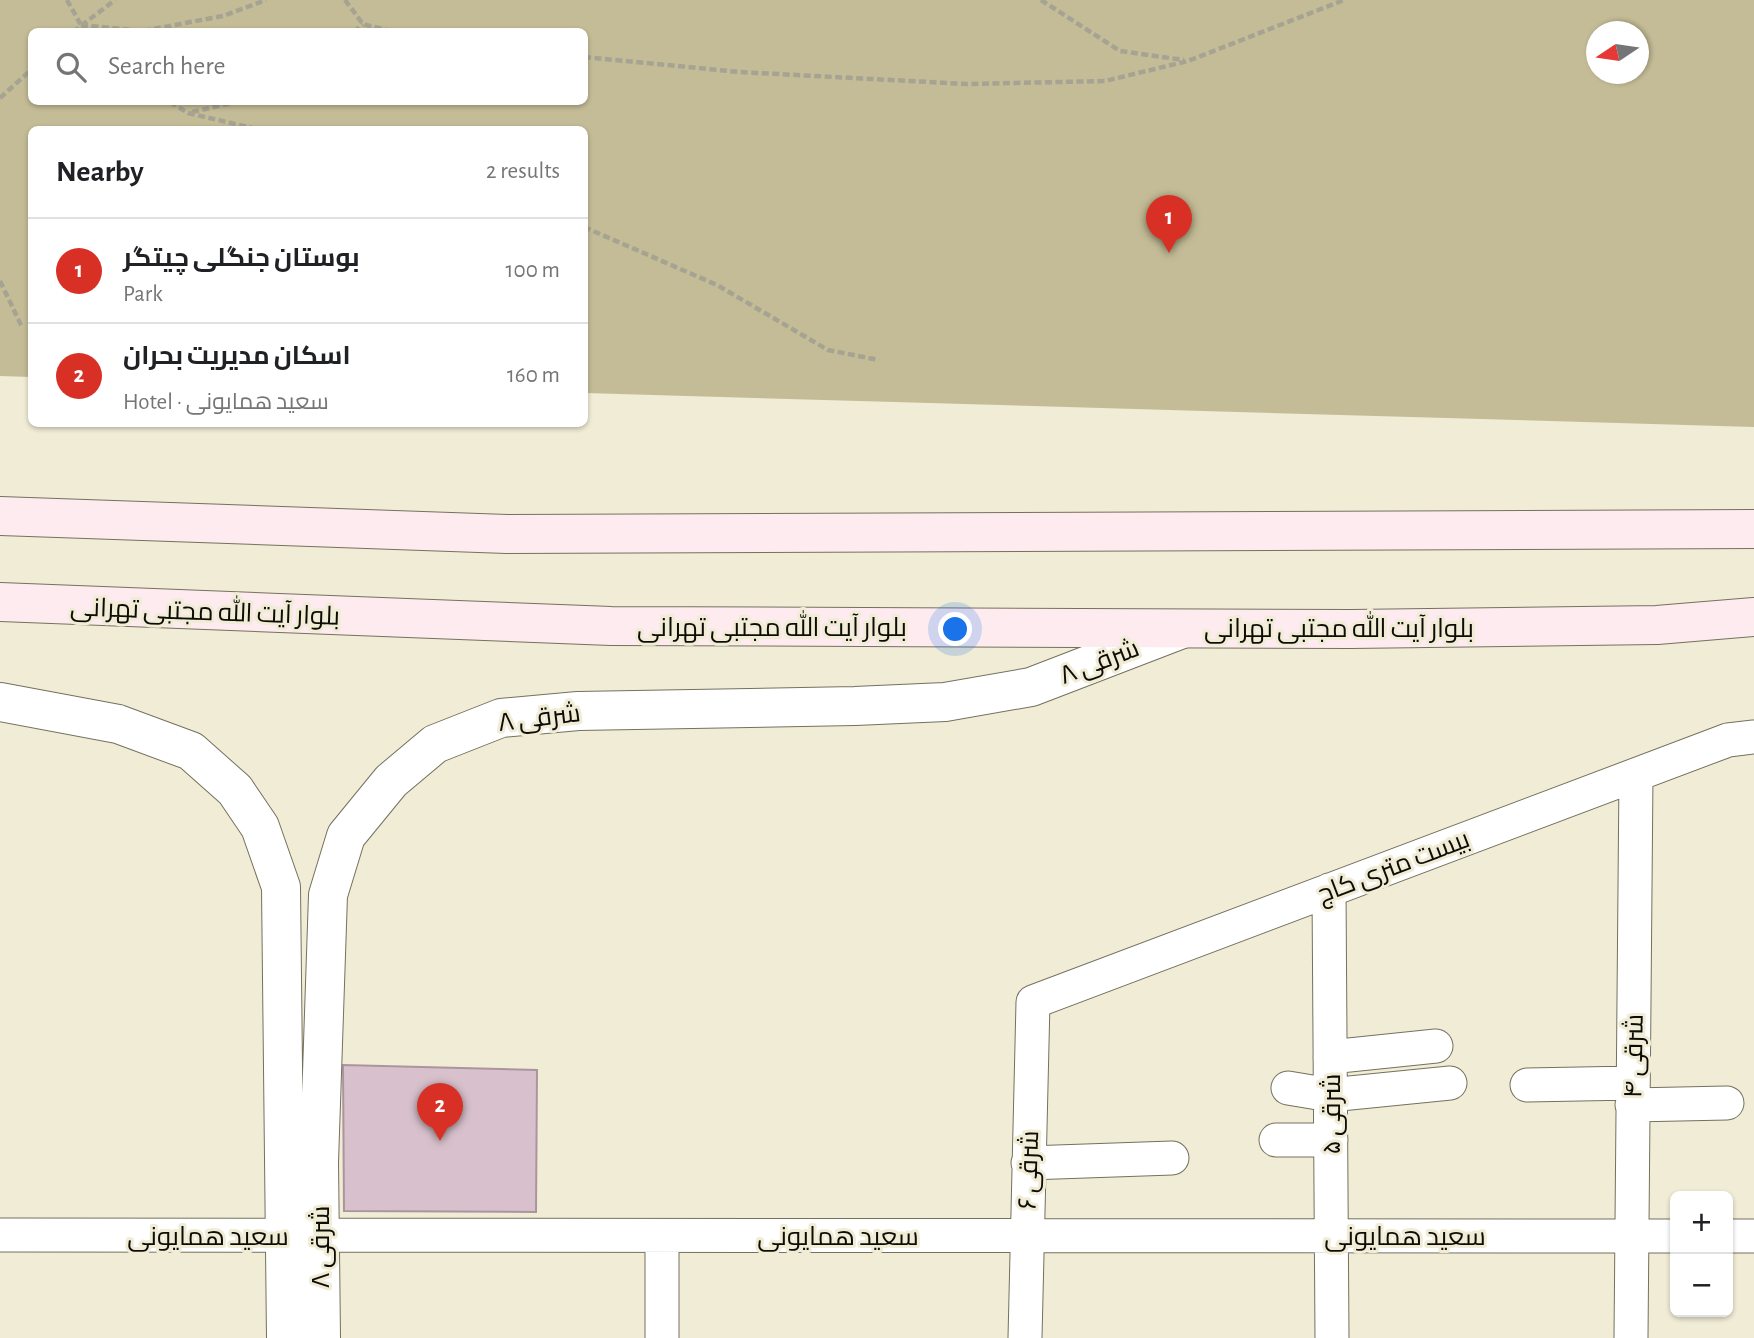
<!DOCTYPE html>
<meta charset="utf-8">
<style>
:root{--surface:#fff;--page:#f2f2f2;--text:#202124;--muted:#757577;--line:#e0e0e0;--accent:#d93025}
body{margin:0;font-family:"Alegreya Sans",Cairo,sans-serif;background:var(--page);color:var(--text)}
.controls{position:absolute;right:21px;bottom:21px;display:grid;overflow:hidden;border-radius:10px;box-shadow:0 2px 5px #0004}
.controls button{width:63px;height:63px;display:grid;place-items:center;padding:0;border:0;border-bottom:2px solid var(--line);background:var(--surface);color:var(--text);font:35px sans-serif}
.compass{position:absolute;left:1586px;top:21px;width:63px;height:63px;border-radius:50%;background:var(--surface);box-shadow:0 2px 5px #0004;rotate:257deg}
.you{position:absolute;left:956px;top:630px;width:24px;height:24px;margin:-18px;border:5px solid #fff;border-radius:50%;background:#1a73e8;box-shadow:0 0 0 10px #1a73e833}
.badge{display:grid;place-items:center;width:46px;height:46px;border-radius:50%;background:var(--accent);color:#fff;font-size:23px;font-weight:700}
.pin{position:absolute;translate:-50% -58px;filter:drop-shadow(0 2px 4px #0008)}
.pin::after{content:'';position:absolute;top:37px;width:24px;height:21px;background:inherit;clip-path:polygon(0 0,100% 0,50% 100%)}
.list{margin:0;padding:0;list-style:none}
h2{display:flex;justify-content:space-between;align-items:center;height:91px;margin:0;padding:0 28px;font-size:30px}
h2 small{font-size:23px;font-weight:400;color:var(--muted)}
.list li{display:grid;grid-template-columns:46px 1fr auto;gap:21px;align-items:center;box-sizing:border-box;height:105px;padding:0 28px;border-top:2px solid var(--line)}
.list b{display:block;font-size:26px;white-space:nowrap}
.list p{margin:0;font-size:23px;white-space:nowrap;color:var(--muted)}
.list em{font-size:23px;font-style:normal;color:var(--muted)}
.icon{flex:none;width:38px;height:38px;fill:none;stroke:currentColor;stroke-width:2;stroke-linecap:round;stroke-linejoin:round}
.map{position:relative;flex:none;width:1754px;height:1338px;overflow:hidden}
.search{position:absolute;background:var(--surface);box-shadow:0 2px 5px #0004;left:28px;top:28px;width:560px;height:77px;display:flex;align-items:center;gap:18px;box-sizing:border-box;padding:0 24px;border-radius:10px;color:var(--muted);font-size:26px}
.panel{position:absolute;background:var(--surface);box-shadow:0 2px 5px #0004;left:28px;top:126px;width:560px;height:301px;border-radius:10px}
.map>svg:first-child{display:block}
.green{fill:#c4bc96;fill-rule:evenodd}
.building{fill:#d8c1cc;stroke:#aa959f;stroke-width:2}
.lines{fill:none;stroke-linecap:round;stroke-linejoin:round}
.minor-casing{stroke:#74715e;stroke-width:35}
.tertiary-casing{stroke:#74715e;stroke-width:40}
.secondary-casing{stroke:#74715e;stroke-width:40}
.path{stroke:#a6a392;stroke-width:4.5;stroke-dasharray:7 3.5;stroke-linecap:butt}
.minor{stroke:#fff;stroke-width:33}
.tertiary{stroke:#fff;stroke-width:38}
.secondary{stroke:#feebf0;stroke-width:38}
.labels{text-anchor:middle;stroke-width:6;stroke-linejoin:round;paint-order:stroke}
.street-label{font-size:26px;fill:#0e0c06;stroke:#f0ecd6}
</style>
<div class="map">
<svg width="1754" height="1338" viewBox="0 0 1754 1338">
<rect width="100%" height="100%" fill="#f0ecd6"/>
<!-- green -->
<path class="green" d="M0,0H1754V427L585,393L584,130H32L31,377L0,376ZM32,32H584V102H32ZM1596,32H1638V74H1596Z"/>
<!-- building -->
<path class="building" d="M343,1065L537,1070L536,1212L344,1211Z"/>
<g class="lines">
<!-- minor casing -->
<g class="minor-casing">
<path id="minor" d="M1329,890L1332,1338
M1330,1057L1436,1046
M1527,1085L1633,1083
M1288,1088L1330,1095L1450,1083
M1632,1105L1727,1103
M1276,1140H1331
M1028,1163L1172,1158
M0,1235L1675,1236
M662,1236V1338
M1728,1236H1754
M1025,1338L1033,1002L1728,740L1754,737
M1631,1338L1636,775"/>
</g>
<!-- tertiary casing -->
<g class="tertiary-casing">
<path id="tertiary" d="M0,702L118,724L191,751L235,790L260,827L281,887L286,1338
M321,1338L319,1162L328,895L346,836L391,781L435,744L501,718L578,711L855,706L945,702L1031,687L1182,629"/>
</g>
<!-- secondary casing -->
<g class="secondary-casing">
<path id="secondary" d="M0,516L507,534L1754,529
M0,602L611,626L1351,629L1657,625L1754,617"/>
</g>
<!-- path -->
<path class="path" d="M67,0L81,25L88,32
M345,0L363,24L395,32
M1041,0L1120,51L1184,60
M81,25L142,31L223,16L266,0
M73,32L115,0
M354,32L363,24
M584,57L739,72L967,84L1105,81L1188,61L1344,0
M0,98L32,69
M170,102L188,113L261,130
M192,112L237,102
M278,130H321
M584,227L717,285L828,350L879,360
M0,281L22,327"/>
<!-- minor -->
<use href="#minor" class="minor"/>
<!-- tertiary -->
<use href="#tertiary" class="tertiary"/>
<!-- secondary -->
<use href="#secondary" class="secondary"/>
</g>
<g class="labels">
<!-- street labels -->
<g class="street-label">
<text transform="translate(205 611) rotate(2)" y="9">بلوار آیت الله مجتبی تهرانی</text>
<text x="772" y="636">بلوار آیت الله مجتبی تهرانی</text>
<text x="1339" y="637">بلوار آیت الله مجتبی تهرانی</text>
<text transform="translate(1099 661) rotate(-21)" y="9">۸ شرقی</text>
<text transform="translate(539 717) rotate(-7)" y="9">۸ شرقی</text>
<text transform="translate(1393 866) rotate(-21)" y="9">بیست متری کاج</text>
<text transform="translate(1633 1056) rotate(-89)" y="9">۴ شرقی</text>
<text transform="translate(1331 1114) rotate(-90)" y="9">۵ شرقی</text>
<text transform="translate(1028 1170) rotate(-88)" y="9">۶ شرقی</text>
<text x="208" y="1245">سعید همایونی</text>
<text x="838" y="1245">سعید همایونی</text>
<text x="1405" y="1245">سعید همایونی</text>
<text transform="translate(320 1247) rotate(-90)" y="9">۸ شرقی</text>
</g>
</g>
</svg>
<div class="controls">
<button>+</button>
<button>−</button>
</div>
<svg class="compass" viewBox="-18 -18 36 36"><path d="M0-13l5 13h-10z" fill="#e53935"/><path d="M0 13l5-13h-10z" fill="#757577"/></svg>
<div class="you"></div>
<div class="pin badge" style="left:1169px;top:253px">1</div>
<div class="pin badge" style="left:440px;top:1141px">2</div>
<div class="search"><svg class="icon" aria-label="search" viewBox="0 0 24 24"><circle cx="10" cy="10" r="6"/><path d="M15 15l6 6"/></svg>Search here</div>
<section class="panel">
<h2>Nearby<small>2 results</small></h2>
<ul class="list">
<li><span class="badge">1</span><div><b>بوستان جنگلی چیتگر</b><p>Park</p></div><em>100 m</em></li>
<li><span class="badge">2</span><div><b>اسکان مدیریت بحران</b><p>Hotel · سعید همایونی</p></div><em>160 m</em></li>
</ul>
</section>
</div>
